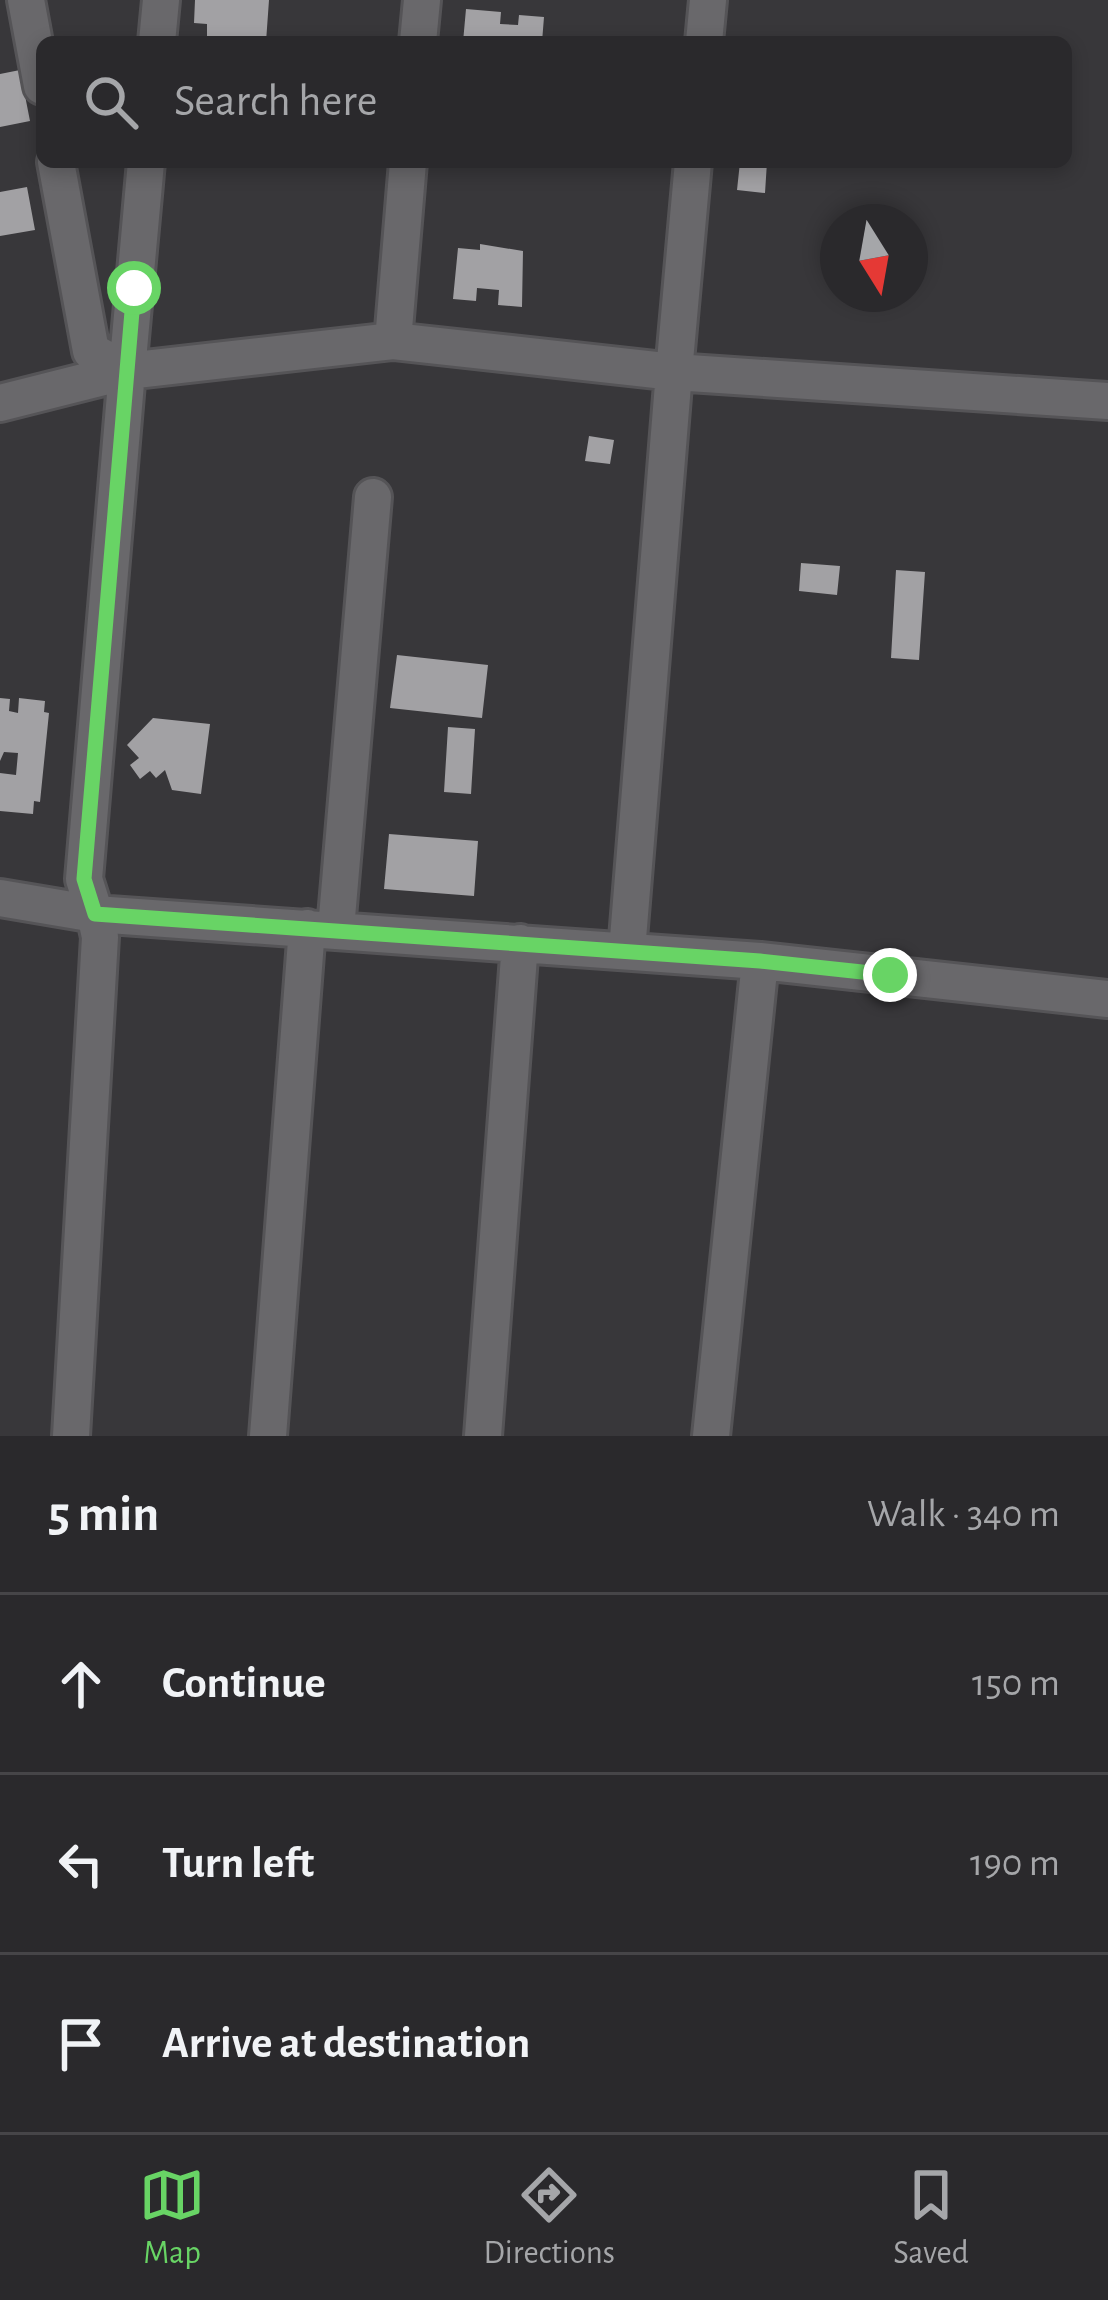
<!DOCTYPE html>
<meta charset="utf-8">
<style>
:root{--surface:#2a292c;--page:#323134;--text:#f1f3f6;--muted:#a5a6a9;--line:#464548;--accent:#68d465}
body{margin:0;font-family:"Alegreya Sans",sans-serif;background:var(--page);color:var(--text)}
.compass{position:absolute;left:820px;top:204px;width:108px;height:108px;border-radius:50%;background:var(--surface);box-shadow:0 6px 18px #0003;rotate:169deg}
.stop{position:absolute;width:36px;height:36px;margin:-27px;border:9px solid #68d465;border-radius:50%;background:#fff}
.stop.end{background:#68d465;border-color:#fff;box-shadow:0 3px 12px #0008}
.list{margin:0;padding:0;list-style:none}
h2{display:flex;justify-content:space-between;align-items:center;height:156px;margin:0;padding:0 48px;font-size:51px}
h2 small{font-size:39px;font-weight:400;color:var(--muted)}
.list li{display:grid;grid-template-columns:78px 1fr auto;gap:36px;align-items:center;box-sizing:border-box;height:180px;padding:0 48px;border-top:3px solid var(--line)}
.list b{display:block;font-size:45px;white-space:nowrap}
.list em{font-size:39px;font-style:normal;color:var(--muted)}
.icon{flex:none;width:66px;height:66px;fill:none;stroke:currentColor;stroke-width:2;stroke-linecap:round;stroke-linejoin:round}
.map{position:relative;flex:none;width:1108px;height:1436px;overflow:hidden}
.search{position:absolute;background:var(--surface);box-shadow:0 6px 18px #0003;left:36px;right:36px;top:36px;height:132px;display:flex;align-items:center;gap:30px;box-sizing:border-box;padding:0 42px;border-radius:18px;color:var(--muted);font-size:45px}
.sheet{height:696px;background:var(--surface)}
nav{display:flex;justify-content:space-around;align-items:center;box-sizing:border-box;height:168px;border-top:3px solid var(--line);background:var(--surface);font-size:33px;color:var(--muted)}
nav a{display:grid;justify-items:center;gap:6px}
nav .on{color:var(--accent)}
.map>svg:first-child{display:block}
.building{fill:#a2a1a4}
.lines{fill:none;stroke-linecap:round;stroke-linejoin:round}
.minor-casing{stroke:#555457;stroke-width:42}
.minor{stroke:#69686b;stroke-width:36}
.route{stroke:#68d465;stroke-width:15}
</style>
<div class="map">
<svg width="1108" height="1436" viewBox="0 0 1108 1436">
<rect width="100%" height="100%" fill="#38373a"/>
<!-- building -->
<path class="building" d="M195,0H269L266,42H207V24L194,23Z
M466,9L501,12L500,24L518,25L519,15L544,17L542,42H463Z
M20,70L30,121L0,127V74Z
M740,162H767L765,193L737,190Z
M27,187L35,230L0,236V192Z
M480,244L523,251L522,307L498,305L499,290L477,288L476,301L453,299L458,248L480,250Z
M589,436L614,440L610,464L585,461Z
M801,563L840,566L837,595L799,591Z
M896,570L925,572L919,660L891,658Z
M397,655L488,665L482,718L390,708Z
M0,698L10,699L9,711L18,713L19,698L45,701L44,712L49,713L40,802L34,801L33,814L0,811V773L16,775L18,753L4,752L0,761Z
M153,718L210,724L201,794L172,790L165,770L156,778L150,771L140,779L130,765L139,758L127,745Z
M448,727L475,729L471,794L444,792Z
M389,834L478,841L474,896L384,889Z"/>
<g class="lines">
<!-- minor casing -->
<g class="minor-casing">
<path id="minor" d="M26,0L42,86
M157,42L161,0
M418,42L422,0
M704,42L708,0
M146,162L127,371L393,341L408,162
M393,341L674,372L693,162
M0,403L127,371
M0,898L95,914L84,879L127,371L91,351L56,162
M336,929L373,497
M627,951L674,372L1108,401
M71,1436L100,937L95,914L760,961L1108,999
M268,1436L307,928
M483,1436L520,943
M711,1436L760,961"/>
</g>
<!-- minor -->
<use href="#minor" class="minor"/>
</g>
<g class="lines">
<!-- route -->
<path class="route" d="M134,288L84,879L95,914L760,961L890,975"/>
</g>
</svg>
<svg class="compass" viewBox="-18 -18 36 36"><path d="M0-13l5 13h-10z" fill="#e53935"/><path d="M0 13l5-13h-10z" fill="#a5a6a9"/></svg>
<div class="stop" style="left:134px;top:288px"></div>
<div class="stop end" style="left:890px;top:975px"></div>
<div class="search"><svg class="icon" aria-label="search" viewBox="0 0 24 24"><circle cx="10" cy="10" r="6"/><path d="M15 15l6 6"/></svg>Search here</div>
</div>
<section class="sheet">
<h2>5 min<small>Walk · 340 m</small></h2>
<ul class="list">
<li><svg class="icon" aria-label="ahead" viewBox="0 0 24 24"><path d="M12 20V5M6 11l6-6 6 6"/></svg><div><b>Continue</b></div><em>150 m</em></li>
<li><svg class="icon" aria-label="left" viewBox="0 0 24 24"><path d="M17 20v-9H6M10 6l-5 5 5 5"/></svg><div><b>Turn left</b></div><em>190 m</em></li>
<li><svg class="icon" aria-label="arrive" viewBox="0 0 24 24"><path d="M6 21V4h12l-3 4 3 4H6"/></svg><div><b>Arrive at destination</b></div></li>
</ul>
</section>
<nav>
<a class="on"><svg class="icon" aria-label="map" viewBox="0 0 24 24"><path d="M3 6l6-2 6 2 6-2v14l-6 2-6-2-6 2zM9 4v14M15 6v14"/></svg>Map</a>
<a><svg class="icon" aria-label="directions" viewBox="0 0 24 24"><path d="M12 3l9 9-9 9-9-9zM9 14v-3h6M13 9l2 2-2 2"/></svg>Directions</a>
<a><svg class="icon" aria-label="saved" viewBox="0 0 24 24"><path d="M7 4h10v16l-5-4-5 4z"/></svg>Saved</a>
</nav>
